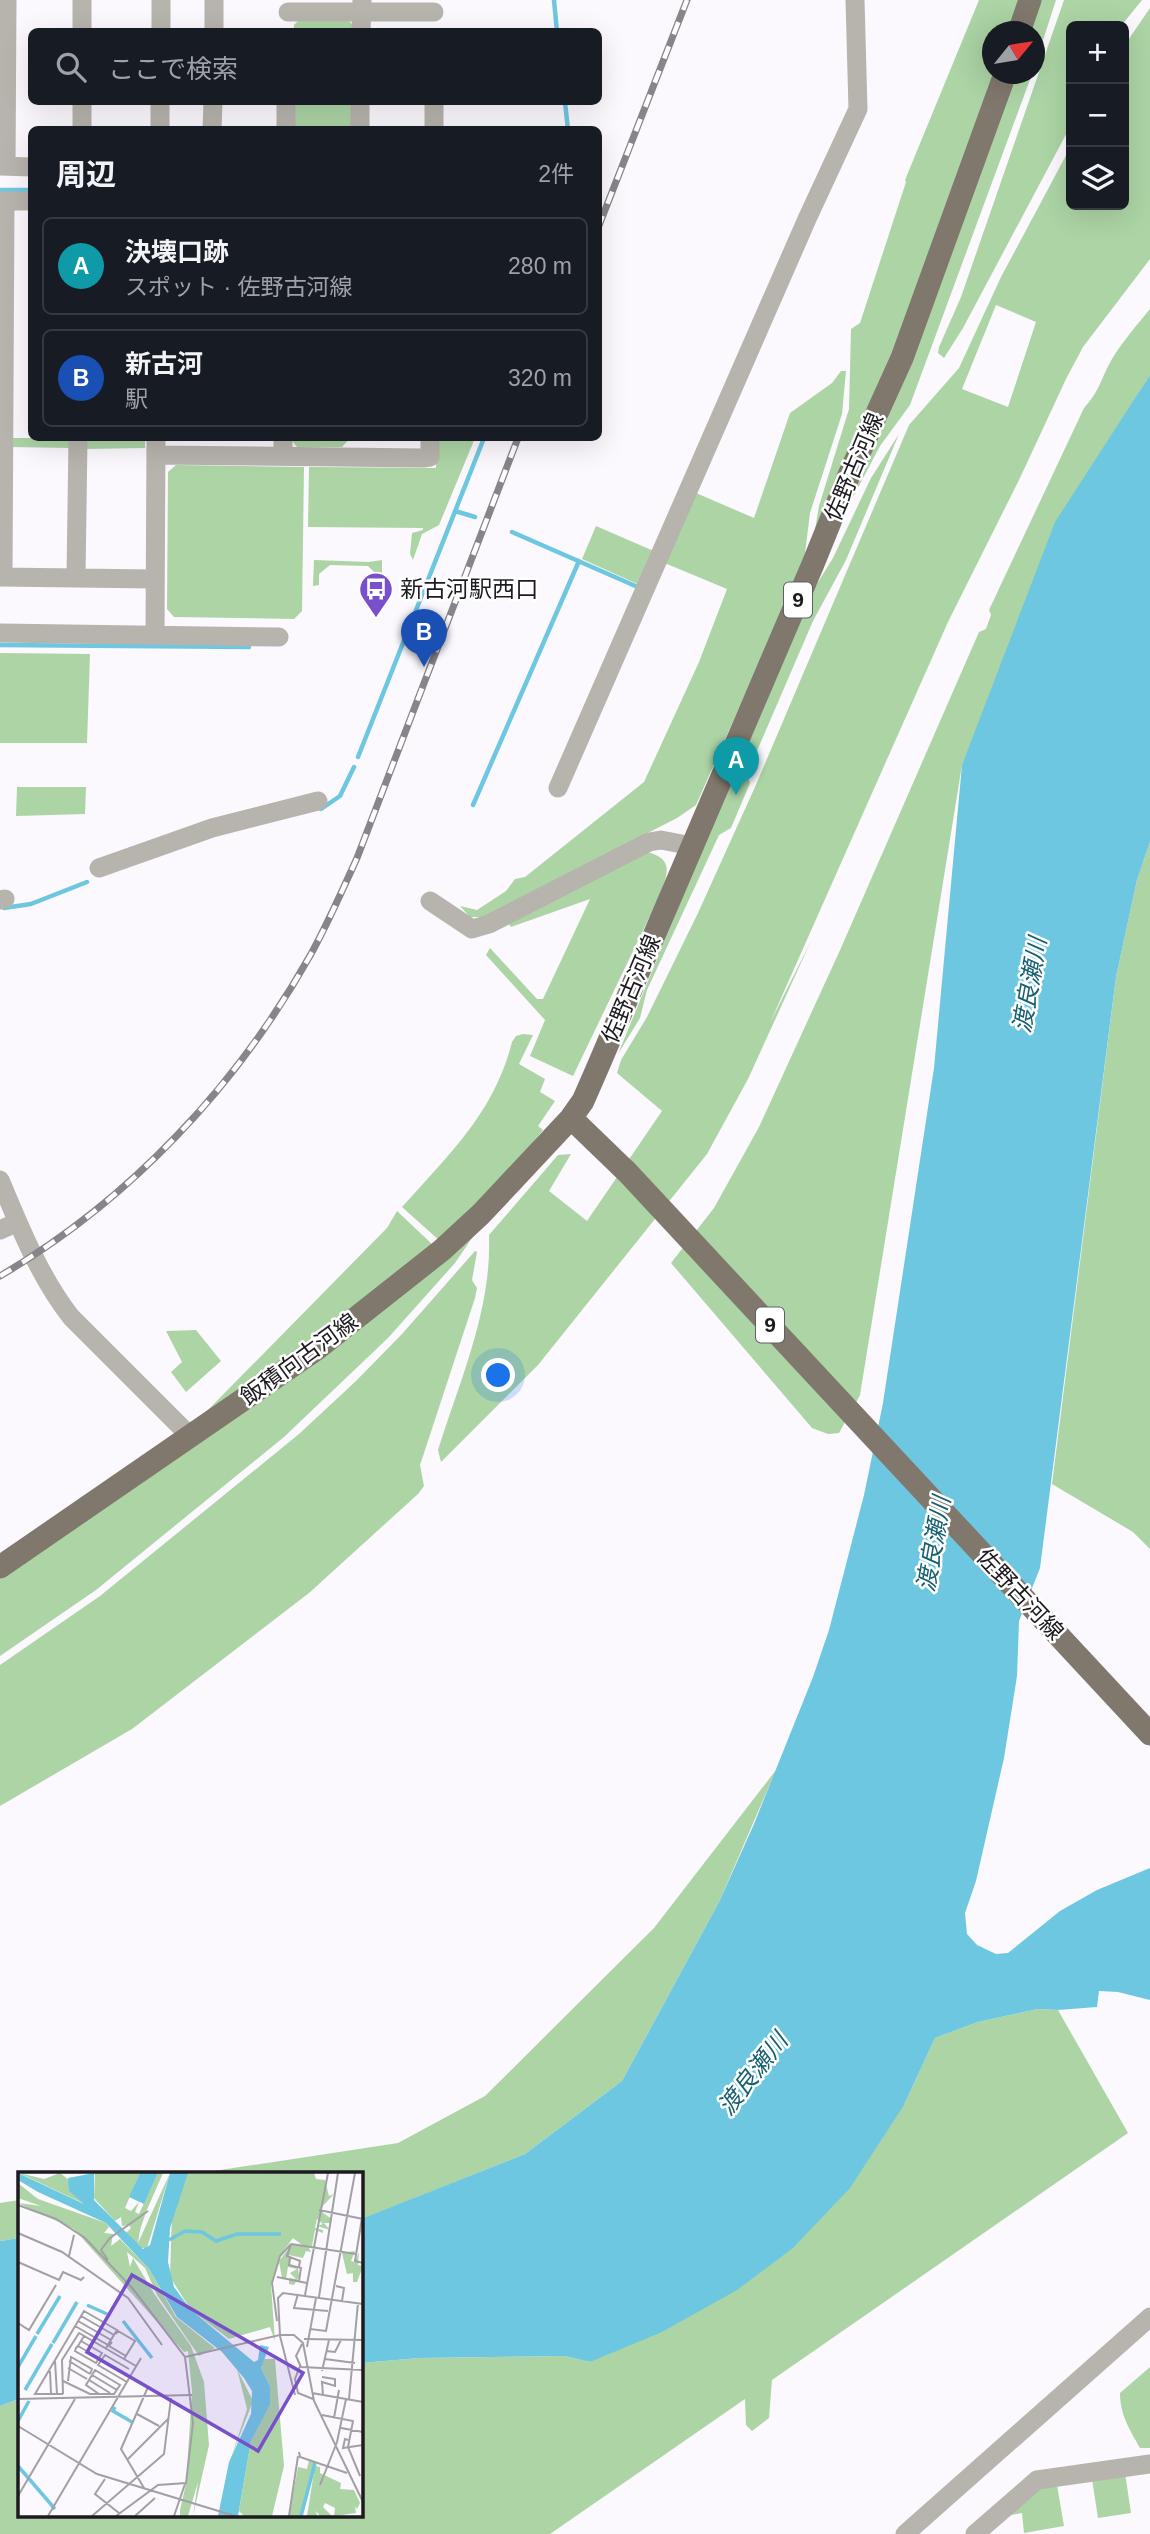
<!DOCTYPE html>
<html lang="ja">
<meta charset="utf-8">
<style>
:root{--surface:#171b24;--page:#20242c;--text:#f1f3f6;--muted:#9ea1a6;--line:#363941;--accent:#0b8043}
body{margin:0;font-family:Arial,"Noto Sans JP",sans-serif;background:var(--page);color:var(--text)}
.controls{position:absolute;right:21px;top:21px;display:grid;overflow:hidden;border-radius:10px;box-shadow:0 7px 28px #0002}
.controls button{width:63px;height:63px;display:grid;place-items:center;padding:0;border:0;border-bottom:2px solid var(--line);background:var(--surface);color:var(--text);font:35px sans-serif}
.compass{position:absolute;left:982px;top:21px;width:63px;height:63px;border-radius:50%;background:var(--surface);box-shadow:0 7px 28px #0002;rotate:60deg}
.you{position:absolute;left:499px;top:1376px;width:24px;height:24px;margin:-18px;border:5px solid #fff;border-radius:50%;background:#1a73e8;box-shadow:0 0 0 10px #1a73e833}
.badge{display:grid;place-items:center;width:46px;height:46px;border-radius:50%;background:var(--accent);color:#fff;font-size:23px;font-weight:700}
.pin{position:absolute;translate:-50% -58px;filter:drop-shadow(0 2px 4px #0008)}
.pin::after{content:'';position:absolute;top:37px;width:24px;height:21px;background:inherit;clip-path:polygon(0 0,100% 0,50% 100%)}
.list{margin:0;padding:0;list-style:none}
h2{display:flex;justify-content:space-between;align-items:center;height:91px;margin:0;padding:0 28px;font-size:30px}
h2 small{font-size:23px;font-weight:400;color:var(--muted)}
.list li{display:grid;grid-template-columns:46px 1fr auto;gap:21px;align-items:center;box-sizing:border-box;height:98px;margin:0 14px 14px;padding:0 14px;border:2px solid var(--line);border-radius:10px}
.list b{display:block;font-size:26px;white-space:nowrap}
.list p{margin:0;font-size:23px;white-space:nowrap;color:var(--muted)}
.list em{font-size:23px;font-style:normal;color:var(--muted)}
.icon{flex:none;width:38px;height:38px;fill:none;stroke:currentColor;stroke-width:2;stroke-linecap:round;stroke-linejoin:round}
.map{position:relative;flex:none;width:1150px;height:2534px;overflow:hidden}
.search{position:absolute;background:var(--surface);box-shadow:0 7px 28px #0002;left:28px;top:28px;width:574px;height:77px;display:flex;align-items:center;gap:18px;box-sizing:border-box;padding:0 24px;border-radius:10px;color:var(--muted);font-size:26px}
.panel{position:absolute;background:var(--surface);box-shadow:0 7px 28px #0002;left:28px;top:126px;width:574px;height:315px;border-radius:10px}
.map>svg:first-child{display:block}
.green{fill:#acd4a5;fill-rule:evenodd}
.water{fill:#6ec7e1}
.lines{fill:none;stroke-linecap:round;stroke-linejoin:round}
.stream{stroke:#6ec7e1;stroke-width:4.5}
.minor{stroke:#b7b3ad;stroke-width:19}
.major{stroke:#80786d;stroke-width:23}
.rail-casing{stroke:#87858a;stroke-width:7}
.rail{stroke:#fff;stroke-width:4.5;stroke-dasharray:13;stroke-linecap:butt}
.labels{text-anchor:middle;stroke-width:5;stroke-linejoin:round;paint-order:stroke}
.shield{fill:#fff;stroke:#615f63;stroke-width:2}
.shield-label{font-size:21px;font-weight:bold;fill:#1d1b20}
.street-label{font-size:23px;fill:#1d1b20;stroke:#fff}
.poi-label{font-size:23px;fill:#1d1b20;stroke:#fff;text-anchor:start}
.water-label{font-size:24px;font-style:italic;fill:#165f71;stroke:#fff}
.inset-river{fill:none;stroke:#6ec7e1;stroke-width:3.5}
.inset-road{fill:none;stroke:#a2a0a5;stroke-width:2}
.view{fill:#7850c9;fill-opacity:0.15;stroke:#7850c9;stroke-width:3.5}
.inset-edge{fill:none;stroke:#1d1b20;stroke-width:3.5}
</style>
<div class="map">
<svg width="1150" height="2534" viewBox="0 0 1150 2534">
<rect width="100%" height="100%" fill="#fbf8fe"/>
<!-- green -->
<path class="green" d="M979,0H1020L1010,31L992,32V74H996L905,324L814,536L819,506L849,409L851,329L860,323L906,182L905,180Z
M1037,0H1056L1035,65L1034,32H1026Z
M1064,0H1142L1121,26H1071V125L963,328L944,358L938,353L939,347L961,297Z
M1150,8V259L1083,347L1066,379L1019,480L948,622L770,1023L811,941L748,1079L707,1154L538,1365L441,1462L438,1450C460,1380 492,1309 489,1235L558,1155L571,1154L549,1191L587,1221L662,1111L617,1073L621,1060L647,1017L698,913L755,787L909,425L959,368L1001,277L1071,146V205H1124V46ZM996,305L1036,322L1008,407L962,389Z
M302,17L346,18L353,25V31L294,32V25Z
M1012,74H1032L910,405L880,446L831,539Z
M294,102H353V129L293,130Z
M1150,309V375L1082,483L962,765L860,1395L839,1433L828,1434L812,1428L671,1263L714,1208L759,1127L841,948L979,632L986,629L991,615L989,610L1084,408C1100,391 1101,378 1112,359C1123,341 1137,325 1150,309Z
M841,371H846L842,414L810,513L804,561L696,805L677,818L484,917H470L460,906L477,910L506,891L515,879L525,877L644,782L699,662L727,589L667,564L663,566L696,493L754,518L790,413L832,383Z
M899,434L846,560L813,621L747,774L750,783L731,828L719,835L647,990L640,1018L618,1054L738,762L810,595L833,558L871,478Z
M10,438H71V448L10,447Z
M84,438H145V448L84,449Z
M290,438H350L342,447H297Z
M437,438H475L439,525L422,534L413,560L410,554L412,533L423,530V528L308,527L309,467L436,468Z
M176,465L304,467L302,611L294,619L174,617L167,609L168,472Z
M596,526L656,552L642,586L582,559Z
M314,560L369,562L382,560V586H377L376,574L368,566L330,565L319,574V585L313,586Z
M0,653L90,654L87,743H0Z
M17,787H86L85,814L16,816Z
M1150,842V1549L1133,1532L1052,1484L1116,977L1137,880Z
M647,852C677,859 666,878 658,899L573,1076L530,1056L545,1020L486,955L490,948L537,999H543L590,899L511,927L508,923Z
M523,1034L533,1035L519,1064L545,1079L540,1092L555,1101L538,1126L543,1130L511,1169L440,1241L402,1207C449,1154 494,1113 512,1042L516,1036Z
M397,1211L434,1246L364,1303L202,1416L387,1228Z
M474,1235L455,1263L388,1338L284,1437L96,1590L0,1656V1575Z
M475,1251L477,1252L472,1280L477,1288L475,1298L424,1453L420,1465L424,1486L418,1494L309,1593L132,1729L0,1806V1665L100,1596L299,1434L356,1381L402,1334Z
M196,1330L221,1361L186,1392L171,1372L182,1362L166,1331Z
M776,1770L719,1902L622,2081L525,2154L362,2219H361L360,2174H194L398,2143L485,2096L654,1928Z
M1038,2009L1058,2010L1128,2133L772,2380L769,2418L752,2431L746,2425L745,2399L550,2534H0V2406L19,2399V2515H360L361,2363L420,2358L565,2356L590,2362L904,2105L935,2038L978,2022Z
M19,2200V2238L0,2241V2203Z
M1150,2367V2448H1140C1130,2430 1120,2415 1120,2393Z
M1125,2473L1131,2513L1098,2518L1092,2479Z
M1057,2485L1064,2526L1024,2533L1022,2513L1001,2517L1038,2487Z"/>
<!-- water -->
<path class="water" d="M1150,375V842L1137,880L1116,977L1040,1568L1019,1621L1017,1676L1004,1758L976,1881L965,1913L967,1934L977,1945L996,1954L1008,1953L1060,1911L1097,1890L1150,1868V2000L1118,1992L1099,1991L1097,2007L1058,2010L1038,2009L978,2022L935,2038L904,2105L850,2188L793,2248L737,2290L662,2332L590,2362L565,2356L420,2358L361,2363V2219L525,2154L622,2081L719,1902L754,1824L813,1677L829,1630L864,1495L883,1403L934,1068L962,765L1055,522Z
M19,2238V2399L0,2406V2241Z"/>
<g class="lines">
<!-- stream -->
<path class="stream" d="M554,0L557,32
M565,102L568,130
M0,190H32
M455,511L475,517
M512,532L640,588
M0,645L249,647
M358,757L484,438
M473,805L579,561
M321,809L340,796L354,767
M4,908L31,904L87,882"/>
<!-- minor -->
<path class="minor" d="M288,12H434
M82,32V0
M161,32V0
M214,32V0
M361,32L362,1
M82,130V102
M160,130V102
M212,130L213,102
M286,130V102
M360,130V102
M434,130V102
M0,166L32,167
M6,166L7,0
M0,201H32
M283,438V456
M156,455L423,458L430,457V438
M0,577L154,579
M3,577L5,201
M76,578L78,438
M0,633L279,637
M155,635L156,438
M558,788L807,219L858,109L855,0
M99,868L212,828L318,801
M0,900L5,899
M430,901L472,929L489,924L649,842L661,840L692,846
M0,1180C20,1227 39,1276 71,1317L190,1436
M0,1230L18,1222
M905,2534L1150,2317
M975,2534L1037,2480L1150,2464"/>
<!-- major -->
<path class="major" d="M1019,32L1030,0
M571,1118L628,1173L1150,1734
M0,1567L318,1348L442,1250L481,1214L571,1118L583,1101L597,1069L813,564L849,475L902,358L1005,74"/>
<!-- rail casing -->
<g class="rail-casing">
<path id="rail" d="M598,228L687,0
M0,1276C130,1200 237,1086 311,954C328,923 342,891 357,858L518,438"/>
</g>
<!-- rail -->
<use href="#rail" class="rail"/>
</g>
<!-- icons -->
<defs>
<g id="bus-pin" transform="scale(1.75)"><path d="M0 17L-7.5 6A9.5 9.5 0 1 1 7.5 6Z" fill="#7850c9" stroke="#fff"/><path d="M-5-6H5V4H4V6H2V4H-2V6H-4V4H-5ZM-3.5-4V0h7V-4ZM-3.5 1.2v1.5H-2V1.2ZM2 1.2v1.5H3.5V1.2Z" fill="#fff"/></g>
</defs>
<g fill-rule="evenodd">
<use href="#bus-pin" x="376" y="589"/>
</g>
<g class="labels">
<!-- shield labels -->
<g class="shield">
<rect x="784" y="582.5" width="28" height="35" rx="5"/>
<rect x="756" y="1307.5" width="28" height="35" rx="5"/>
</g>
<g class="shield-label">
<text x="798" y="607">9</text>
<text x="770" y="1332">9</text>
</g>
<!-- street labels -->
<g class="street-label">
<text transform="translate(854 467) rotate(-67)" y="8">佐野古河線</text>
<text transform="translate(631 989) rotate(-67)" y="8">佐野古河線</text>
<text transform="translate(299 1359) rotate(-36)" y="8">飯積向古河線</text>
<text transform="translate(1020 1594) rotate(47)" y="8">佐野古河線</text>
</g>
<!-- poi labels -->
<g class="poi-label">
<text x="400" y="597">新古河駅西口</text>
</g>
<!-- water labels -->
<g class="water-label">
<text transform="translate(1030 985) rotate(-80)" y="8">渡良瀬川</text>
<text transform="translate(934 1544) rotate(-80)" y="8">渡良瀬川</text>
<text transform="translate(753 2074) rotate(-52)" y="8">渡良瀬川</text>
</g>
</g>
<!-- overview -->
<g transform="translate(18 2172)">
<rect width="345" height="345" fill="#fbf8fe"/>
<path d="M1,1L26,7L42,1L51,8L52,19L69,33ZM77,1H122L107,36L113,39L121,30L117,40L121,42L140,1H145L128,40L122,58L120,71L152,1L129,76H121L108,61L113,56L111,53L104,54L103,45L97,49L76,26ZM296,1L298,7L307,8L311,24L316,22L301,38L314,47L313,51H306L312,58L299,54L305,52L299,47L297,56L305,58V61L297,58L294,74H290L293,80L288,79L285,86L271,83V92L280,96L281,105L276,113L271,112V106L278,107L272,101L279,97L270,95L268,106H264L261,89L274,72L284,73L275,66L261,85L253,113L257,169L252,155L211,167L173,138L152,105L154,41L168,2ZM0,11L20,27L88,51L91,55L86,61L95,62L93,74L102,67L131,97L158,145L197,176L181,184L139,123L127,96L109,80L112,95L115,86L137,123L173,174L186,210L191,273L175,344L180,310L170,344H162V338L168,312L174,220L170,179L166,180L56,57L0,31L23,34L0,26ZM337,79L333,89L337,90L341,80L340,93L345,94L339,110H335V101L329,102L324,81ZM246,187H257L266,294L254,344H226L221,339L233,269L250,234L252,214L243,196ZM219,197L235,229L213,286L229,237ZM291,288L297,290L282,344H271L280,295L289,297ZM297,294L302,295V301L323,311L322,317L336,318L342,331L339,337L337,334L338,341L316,344L317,336L307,331L305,335L314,344H302L298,339L299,344H289Z" fill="#acd4a5"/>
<path d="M0,1L66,32L51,19L50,6L76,1V28L125,77L132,73L152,1H170L152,56L150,90L156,115L173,138L236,190L240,188L242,173L251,175L243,196L252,214V232L233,269L220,344H200L211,290L233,242L234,219L226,206L204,180L159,145L131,97L88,51L20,20L0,8ZM122,1H140L126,32L111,25Z" fill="#6ec7e1"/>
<path class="inset-river" d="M151,68L167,59L184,60L198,69L219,62H263M69,133L89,142M105,149L134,186M19,162L42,124M35,171L59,130M0,195L18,164M7,218L34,172M97,235L95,239L114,250M0,249L11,229M0,294L37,337M283,344L297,291"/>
<path class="inset-road" d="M0,33L38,47L67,66L115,117L167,185L175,251L168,311L140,313L98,344M301,38L345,47M344,46L337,89L345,91M0,61L44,80L110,126L144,173M273,72L338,82M273,72L269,84L282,89L281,95M51,84L56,63M272,86L271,93L283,96L281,109M90,88L83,78L92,66L130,39M0,90L41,108L45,100L63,108L66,105M259,105L289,111M318,114L326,116L324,129M280,122L276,136L310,139M287,123L310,1M301,125L320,1M63,144L96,163M60,149L93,168M259,149L254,111L262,84L273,72M0,151L11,158L38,113M57,154L90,173M292,157L308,159L337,1M98,162L100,159L117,169L106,187M262,163H276L285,171L296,229L345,330M262,164L277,223M286,167L345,168M63,169L84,181L78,191L57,179L58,176L60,174L66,164M94,170L91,174L108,184M284,172L278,184L283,195L345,198M60,174L81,186M289,175L298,126M308,179L317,180L323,168M167,185L262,163L260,126L265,121L345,132M307,187L337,191M83,188L108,202M37,189L39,222M51,189L72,202M282,194L277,207L280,221L295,227M50,196L69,207M32,199L33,222M304,199L311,168M74,203L99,218M304,205L317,207V214L304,210L305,223M71,208L92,221M45,209L72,222H96L102,213L77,198L68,213L81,222M50,209L53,185L74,197L72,202M109,210L80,193L87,183L111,197M294,221L345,230M45,222H17L66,139L99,158L88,176M45,222L44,188L61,161L118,194M0,227L174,223M331,227L340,131M119,242L141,254M304,243L335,249L330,275L342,304M316,246L321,218M0,254L79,302L217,344M323,256L345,260M330,268L327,267L325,276L345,273M281,280L282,285L329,301M110,287L150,247M87,307L77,322L101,341M302,313L319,270L328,227M126,316L103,277L130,215M0,324L57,227M30,344L123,186M74,344L146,282L153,226M117,344L137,326M156,344L167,312M271,344L280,284"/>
<path class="view" d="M114,103L285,201L240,279L69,180Z"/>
<rect width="345" height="345" class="inset-edge"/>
</g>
</svg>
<div class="controls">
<button>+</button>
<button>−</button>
<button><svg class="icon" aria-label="layers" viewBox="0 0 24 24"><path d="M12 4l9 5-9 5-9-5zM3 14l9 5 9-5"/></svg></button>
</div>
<svg class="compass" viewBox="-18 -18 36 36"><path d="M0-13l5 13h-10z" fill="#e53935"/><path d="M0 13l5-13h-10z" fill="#9ea1a6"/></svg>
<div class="you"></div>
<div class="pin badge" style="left:736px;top:795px;background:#0f9aa8">A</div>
<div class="pin badge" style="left:424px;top:667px;background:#1a4fb4">B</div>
<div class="search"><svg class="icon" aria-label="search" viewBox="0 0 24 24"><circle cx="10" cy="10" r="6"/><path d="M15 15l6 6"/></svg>ここで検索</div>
<section class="panel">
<h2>周辺<small>2件</small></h2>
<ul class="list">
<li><span class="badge" style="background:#0f9aa8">A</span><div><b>決壊口跡</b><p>スポット · 佐野古河線</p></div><em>280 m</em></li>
<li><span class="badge" style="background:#1a4fb4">B</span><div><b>新古河</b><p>駅</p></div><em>320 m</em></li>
</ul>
</section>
</div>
